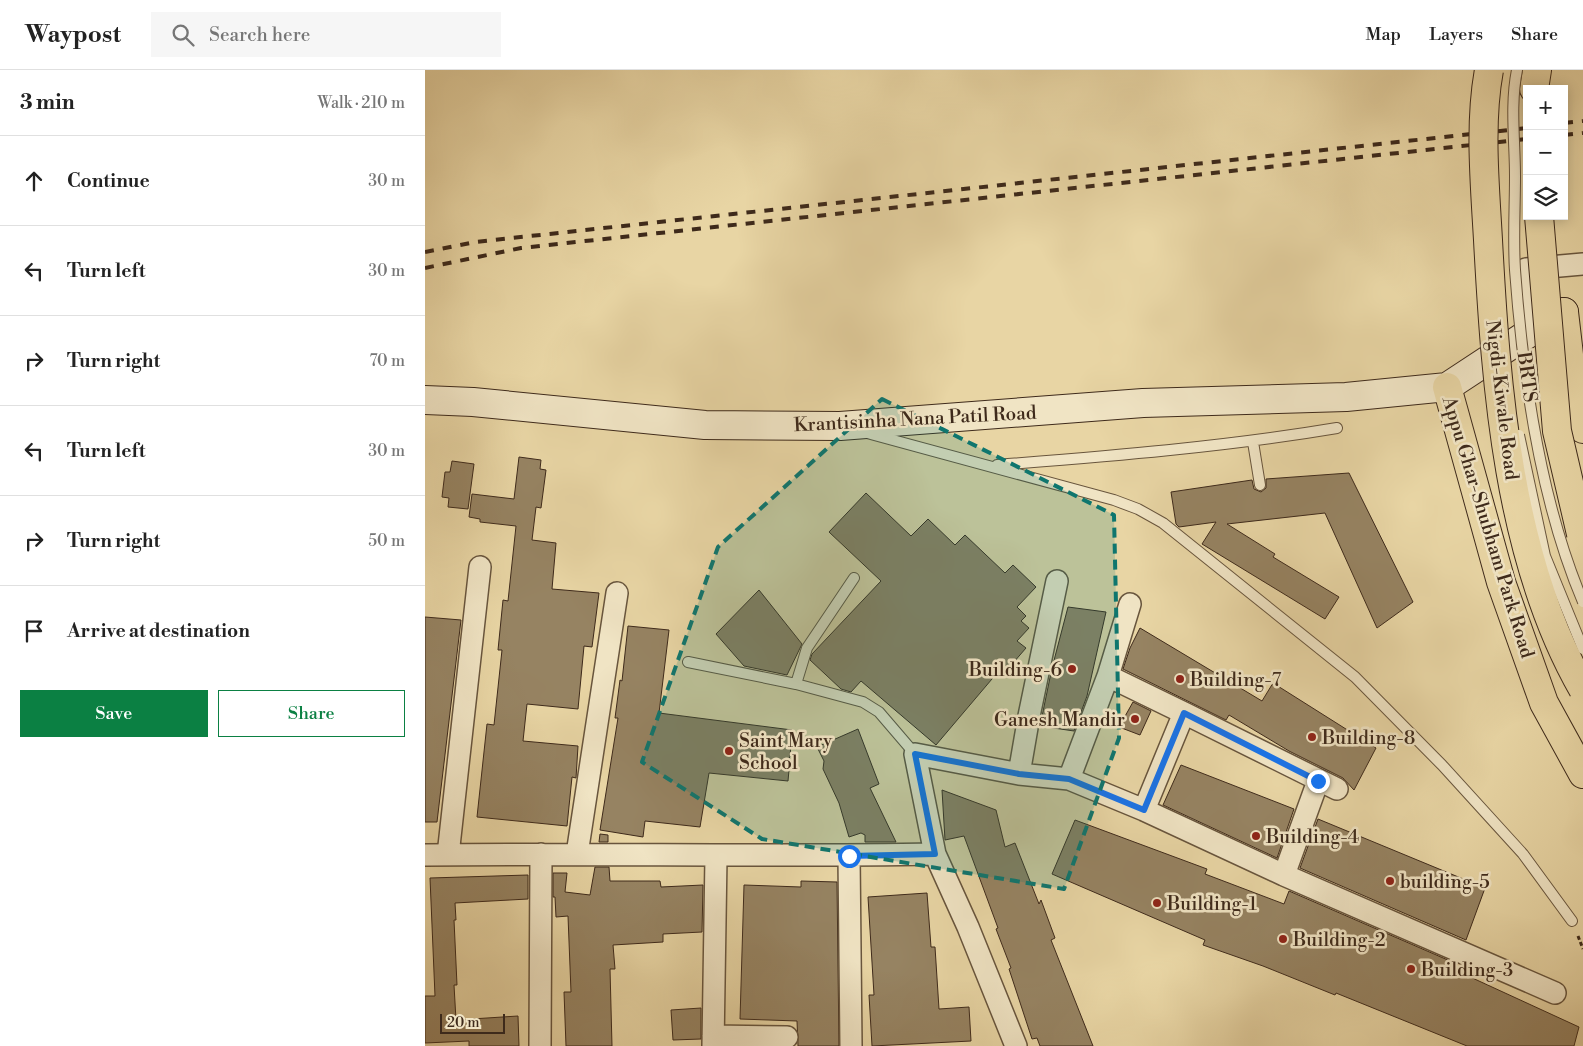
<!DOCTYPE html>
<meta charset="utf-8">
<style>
:root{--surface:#fff;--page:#f6f6f6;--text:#222;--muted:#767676;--line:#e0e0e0;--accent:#0b8043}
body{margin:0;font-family:"Libre Bodoni",serif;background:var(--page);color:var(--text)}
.controls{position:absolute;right:15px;top:15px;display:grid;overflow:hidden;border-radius:0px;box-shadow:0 2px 12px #0003}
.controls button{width:45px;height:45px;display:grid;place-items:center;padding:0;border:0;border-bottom:1px solid var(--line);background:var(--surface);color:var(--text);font:25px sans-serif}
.scale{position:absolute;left:15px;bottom:12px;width:65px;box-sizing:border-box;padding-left:5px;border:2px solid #3e2a1b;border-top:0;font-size:14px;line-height:18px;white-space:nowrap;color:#3e2a1b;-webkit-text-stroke:4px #f0e4c4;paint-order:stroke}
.stop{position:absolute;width:15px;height:15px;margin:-11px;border:4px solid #1a73e8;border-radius:50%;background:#fff}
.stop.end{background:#1a73e8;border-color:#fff;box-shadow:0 1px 5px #0008}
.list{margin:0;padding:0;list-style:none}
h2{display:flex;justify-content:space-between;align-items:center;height:65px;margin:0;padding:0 20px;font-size:21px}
h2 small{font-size:16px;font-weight:400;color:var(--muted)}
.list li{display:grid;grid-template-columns:32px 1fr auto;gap:15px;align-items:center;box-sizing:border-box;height:90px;padding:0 20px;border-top:1px solid var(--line)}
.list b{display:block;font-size:19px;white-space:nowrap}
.list em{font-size:16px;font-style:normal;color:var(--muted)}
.actions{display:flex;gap:10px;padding:15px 20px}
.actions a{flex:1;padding:11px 0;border:1px solid var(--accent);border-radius:0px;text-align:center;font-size:18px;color:var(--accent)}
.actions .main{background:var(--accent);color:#fff}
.icon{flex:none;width:28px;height:28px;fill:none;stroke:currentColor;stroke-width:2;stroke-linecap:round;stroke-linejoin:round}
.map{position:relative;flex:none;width:1158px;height:976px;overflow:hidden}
header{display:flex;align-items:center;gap:30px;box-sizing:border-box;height:70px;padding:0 25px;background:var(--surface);border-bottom:1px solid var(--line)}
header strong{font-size:24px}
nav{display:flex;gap:28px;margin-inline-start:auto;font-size:18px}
.search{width:350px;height:45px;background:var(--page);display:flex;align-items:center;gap:12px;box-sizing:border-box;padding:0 18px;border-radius:0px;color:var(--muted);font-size:19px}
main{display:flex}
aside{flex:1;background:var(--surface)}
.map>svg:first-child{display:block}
.building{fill:#968362;stroke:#3e2a1b}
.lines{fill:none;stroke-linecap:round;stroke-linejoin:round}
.service-casing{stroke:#68553d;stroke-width:12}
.minor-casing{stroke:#68553d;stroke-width:24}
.secondary-casing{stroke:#3e2a1b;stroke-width:30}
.primary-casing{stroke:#3e2a1b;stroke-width:30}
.path{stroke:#3e2a1b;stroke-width:3;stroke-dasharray:4 2.5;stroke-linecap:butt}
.service{stroke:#f0e4c4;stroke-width:10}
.minor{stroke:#f0e4c4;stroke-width:21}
.secondary{stroke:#f0e4c4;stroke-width:28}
.primary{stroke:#e8d5a4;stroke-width:28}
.rail{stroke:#3e2a1b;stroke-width:4;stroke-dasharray:9 9;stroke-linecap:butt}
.service-bridge-casing{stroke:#68553d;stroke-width:12;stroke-linecap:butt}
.primary-bridge-casing{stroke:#3e2a1b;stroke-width:30;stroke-linecap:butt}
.service-bridge{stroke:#f0e4c4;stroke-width:10}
.primary-bridge{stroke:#e8d5a4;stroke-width:28}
.route{stroke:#1a73e8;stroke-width:6}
.marked{fill:#0f766e;fill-opacity:0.2;stroke:#0f766e;stroke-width:4;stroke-dasharray:10 6;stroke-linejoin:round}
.poi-dot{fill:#8f2418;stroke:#f0e4c4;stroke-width:2}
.labels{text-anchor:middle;stroke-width:5;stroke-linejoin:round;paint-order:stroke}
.street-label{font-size:19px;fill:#3e2a1b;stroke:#f0e4c4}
.poi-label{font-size:19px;fill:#3e2a1b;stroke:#f0e4c4;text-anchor:start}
</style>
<header>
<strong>Waypost</strong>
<div class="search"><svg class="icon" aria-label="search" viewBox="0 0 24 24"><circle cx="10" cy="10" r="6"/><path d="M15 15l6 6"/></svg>Search here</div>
<nav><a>Map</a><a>Layers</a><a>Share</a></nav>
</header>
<main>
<aside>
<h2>3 min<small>Walk · 210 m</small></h2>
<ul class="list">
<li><svg class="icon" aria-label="ahead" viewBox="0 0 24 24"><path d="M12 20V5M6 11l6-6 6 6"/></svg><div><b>Continue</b></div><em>30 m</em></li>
<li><svg class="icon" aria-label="left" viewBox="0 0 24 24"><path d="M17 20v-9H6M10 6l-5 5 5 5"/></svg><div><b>Turn left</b></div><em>30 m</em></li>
<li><svg class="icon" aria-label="right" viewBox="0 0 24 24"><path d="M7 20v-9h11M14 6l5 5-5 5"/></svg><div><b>Turn right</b></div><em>70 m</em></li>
<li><svg class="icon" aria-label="left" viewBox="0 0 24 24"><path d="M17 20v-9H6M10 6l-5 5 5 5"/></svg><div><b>Turn left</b></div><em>30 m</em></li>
<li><svg class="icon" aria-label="right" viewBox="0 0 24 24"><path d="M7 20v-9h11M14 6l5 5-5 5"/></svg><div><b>Turn right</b></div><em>50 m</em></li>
<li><svg class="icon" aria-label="arrive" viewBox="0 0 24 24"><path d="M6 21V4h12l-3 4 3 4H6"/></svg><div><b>Arrive at destination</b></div></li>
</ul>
<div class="actions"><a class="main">Save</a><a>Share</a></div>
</aside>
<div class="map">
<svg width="1158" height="976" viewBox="0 0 1158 976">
<rect width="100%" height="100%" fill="#e8d5a4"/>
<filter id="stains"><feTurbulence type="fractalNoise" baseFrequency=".004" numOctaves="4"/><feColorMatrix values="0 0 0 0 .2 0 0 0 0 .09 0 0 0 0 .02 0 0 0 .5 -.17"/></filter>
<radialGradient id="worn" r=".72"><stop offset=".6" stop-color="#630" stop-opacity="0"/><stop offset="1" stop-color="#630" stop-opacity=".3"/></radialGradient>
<!-- building -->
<path class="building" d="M94,387L116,390L115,399L121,400L116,438L111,437L107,470L131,473L127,519L174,523L167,577L159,576L153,639L102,634L98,671L153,676L151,708L147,707L142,756L52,747L62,654L69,655L77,580H73L78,530L83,531L91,456L55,452V449L44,447L47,424L89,429Z
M27,391L49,394L43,439L23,437L24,428L17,427L20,402H25Z
M924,403L988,532L952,558L900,443L802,454L850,484L848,487L914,527L900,549L777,474L791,452L754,457L751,454L746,422L827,410L829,419L836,422L841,418V409Z
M441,423L486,466L503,449L530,475L540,465L580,503L588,495L611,517L592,537L601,546L596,551L604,558L592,571L601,578L582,600L578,596L511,675L436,611L426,622L416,619L385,590L387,584L456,511L404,462Z
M334,520L377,574L362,605L319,596L291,564Z
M643,537L681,542L662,626L649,661L615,656L627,598Z
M0,547L36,550L12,752H0Z
M203,556L244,560L234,643L367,660L365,687L362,690L365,689L363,711L284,703L275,757L220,751L218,767L175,760L193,648H190L195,610L197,611Z
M715,558L837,631L848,613L951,678L929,720L918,708L864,681L804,645L801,650L698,599L705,578Z
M708,632L726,641L715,665L694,657Z
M433,659L454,714L445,718L471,772H440V765L436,763L424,767L414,733L398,699L399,691L392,677Z
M756,695L869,739L852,788L738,735Z
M517,720L571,740L580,777L590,773L614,834L616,830L630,868L626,870L668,976H615L612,968L607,969L584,899L586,898L571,859L573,858L539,766L520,770Z
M893,749L1060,818L1041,870L875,798Z
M650,750L782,799L780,804L859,834L864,821L1032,894L1030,900L1154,957L1149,976H1042L911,923L910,925L838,896L778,875L780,870L627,804Z
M175,764L183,765V772H174Z
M170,797H184L185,811H235L236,817L278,815L277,862L238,864V872L188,875L190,899H185L187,976H141L139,922H146L143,846L131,847L130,827H128V803H142L140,822L165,825Z
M103,805V829L30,833L31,850H29L32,915H29L31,950L93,946L94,976H44V971L0,973V926H10L5,808Z
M376,811L412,812L414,976H373L372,951L315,949L319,815L376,817Z
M502,823L506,877H510L514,939L544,937L546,971L447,976L444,925H449L443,827Z
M276,938V969L248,970L246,940Z"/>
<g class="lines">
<!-- service casing -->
<g class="service-casing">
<path id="service" d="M442,363L689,430L713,439L738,453L930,607L1017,695L1098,784L1147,851
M828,372L835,415
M572,395C686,386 799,377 912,358
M263,592L371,614L438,632L454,642L490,684
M371,614L382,578L429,508"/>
</g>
<!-- minor casing -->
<g class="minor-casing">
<path id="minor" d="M1110,259L1101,199L1158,194
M683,606L705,534
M594,704L604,646L632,511
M644,709L683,606L759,643
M719,740L759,643L912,719
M152,784L192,523
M0,785C170,783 340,787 510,784
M23,785L55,497
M424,786L426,976
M859,805L893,711
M288,966L362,967
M115,976L116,784
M288,976L291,787
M591,976L543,857L510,784L490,684L594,704L644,709L719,740L859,805L1130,923"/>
</g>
<!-- secondary casing -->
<g class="secondary-casing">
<path id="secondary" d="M0,330L48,332L280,355L415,356L718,333L921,327L1022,317L1110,259L1139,242"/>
</g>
<!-- primary casing -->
<g class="primary-casing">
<path id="primary" d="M1109,19L1112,0
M1139,242L1146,302L1158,359
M1022,317L1076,512L1119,633L1158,704"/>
</g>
<!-- path -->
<path class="path" d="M1153,866L1158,879"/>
<!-- service -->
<use href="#service" class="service"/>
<!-- minor -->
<use href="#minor" class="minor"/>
<!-- secondary -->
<use href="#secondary" class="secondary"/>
<!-- primary -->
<use href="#primary" class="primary"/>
<!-- rail -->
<path class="rail" d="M1139,53L1158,51
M1139,65L1158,63
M0,182L50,172L1102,58
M0,198L96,178L1102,69"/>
<!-- service-bridge casing -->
<g class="service-bridge-casing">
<path id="service-bridge" d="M1092,0C1085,34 1090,72 1090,106C1090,137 1088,169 1090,200C1098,309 1115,431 1158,532
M1094,365L1120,486L1158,579"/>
</g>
<!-- primary-bridge casing -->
<g class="primary-bridge-casing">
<path id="primary-bridge" d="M1064,0C1054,54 1060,116 1063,170C1071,318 1083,488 1158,619
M1114,146L1132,361L1156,464"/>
</g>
<!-- service-bridge -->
<use href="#service-bridge" class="service-bridge"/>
<!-- primary-bridge -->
<use href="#primary-bridge" class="primary-bridge"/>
</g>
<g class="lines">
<!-- route -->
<path class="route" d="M424,786L510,784L490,684L594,704L644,709L719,740L759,643L893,711"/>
</g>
<!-- marked area -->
<path class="marked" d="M457,329L689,445L694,668L639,819L337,769L217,692L293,477Z"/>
<!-- markers -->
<g class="poi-dot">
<circle cx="647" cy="599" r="5"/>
<circle cx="755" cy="609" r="5"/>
<circle cx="710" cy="649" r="5"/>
<circle cx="887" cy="667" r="5"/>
<circle cx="304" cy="681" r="5"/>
<circle cx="831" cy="766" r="5"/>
<circle cx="965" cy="811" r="5"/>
<circle cx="732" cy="833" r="5"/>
<circle cx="858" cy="869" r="5"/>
<circle cx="986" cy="899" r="5"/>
</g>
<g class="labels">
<!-- street labels -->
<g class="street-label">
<text transform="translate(1103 307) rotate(82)" y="7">BRTS</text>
<text transform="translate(1078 330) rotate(83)" y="7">Nigdi-Kiwale Road</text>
<text transform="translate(490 348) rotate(-3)" y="7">Krantisinha Nana Patil Road</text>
<text transform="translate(1064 457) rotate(73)" y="7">Appu Ghar-Shubham Park Road</text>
</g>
<!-- poi labels -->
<g class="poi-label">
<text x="637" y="606" text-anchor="end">Building-6</text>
<text x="765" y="616">Building-7</text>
<text x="700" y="656" text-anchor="end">Ganesh Mandir</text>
<text x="897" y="674">Building-8</text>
<text x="314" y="677">Saint Mary<tspan x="314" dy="22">School</tspan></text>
<text x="841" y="773">Building-4</text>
<text x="975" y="818">building-5</text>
<text x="742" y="840">Building-1</text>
<text x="868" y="876">Building-2</text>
<text x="996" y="906">Building-3</text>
</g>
</g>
<rect width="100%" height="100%" filter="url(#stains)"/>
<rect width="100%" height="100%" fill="url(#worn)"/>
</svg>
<div class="controls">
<button>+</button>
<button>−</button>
<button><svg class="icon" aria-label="layers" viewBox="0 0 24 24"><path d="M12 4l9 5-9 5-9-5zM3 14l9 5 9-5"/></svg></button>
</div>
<div class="scale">20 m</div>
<div class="stop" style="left:424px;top:786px"></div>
<div class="stop end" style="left:893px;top:711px"></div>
</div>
</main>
